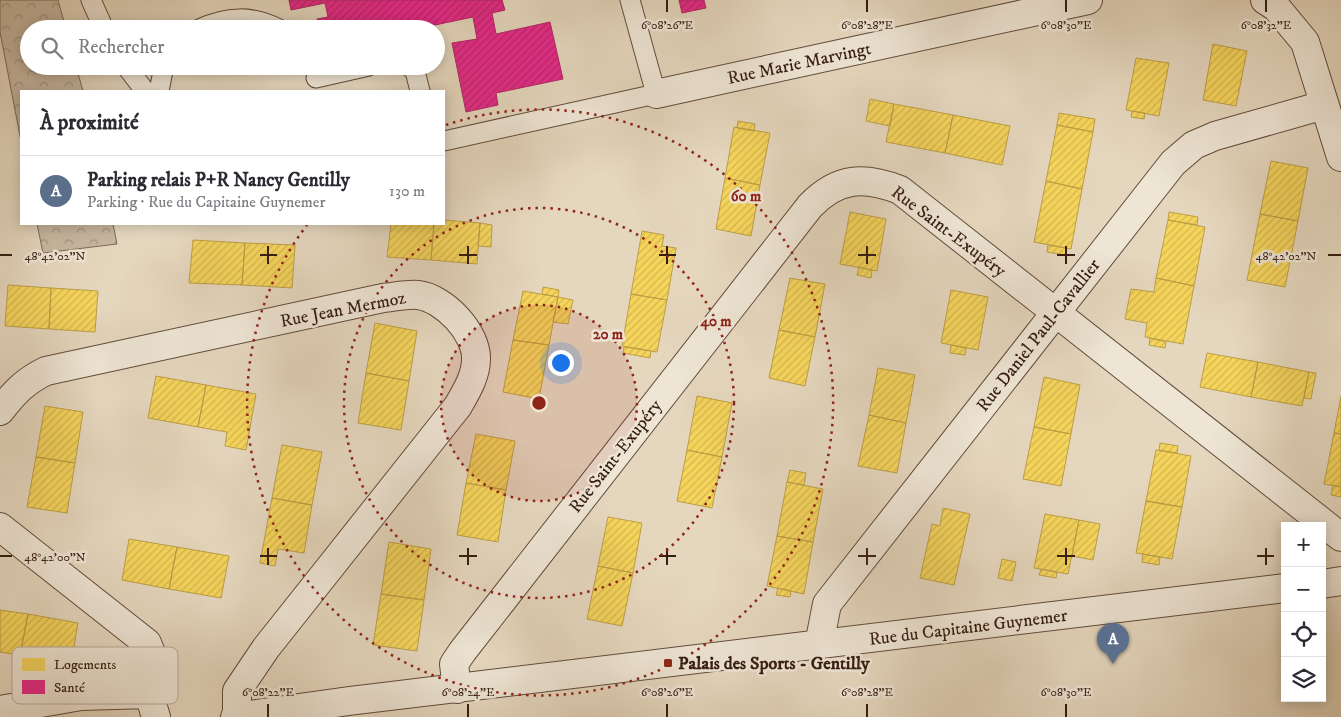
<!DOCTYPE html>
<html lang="fr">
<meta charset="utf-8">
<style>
:root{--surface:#fff;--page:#f7f7f7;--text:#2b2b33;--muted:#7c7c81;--line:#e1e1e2;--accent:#8f2418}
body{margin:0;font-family:"IM FELL DW Pica",serif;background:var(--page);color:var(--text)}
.controls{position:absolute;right:15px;bottom:15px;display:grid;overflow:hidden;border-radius:0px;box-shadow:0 2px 12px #0003}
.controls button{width:45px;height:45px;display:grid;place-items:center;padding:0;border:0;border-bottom:1px solid var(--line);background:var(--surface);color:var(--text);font:25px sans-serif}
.you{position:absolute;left:560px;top:362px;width:18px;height:18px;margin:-12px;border:4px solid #fff;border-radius:50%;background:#1a73e8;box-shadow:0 0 0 8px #1a73e833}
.badge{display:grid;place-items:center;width:32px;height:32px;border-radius:50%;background:var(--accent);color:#fff;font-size:16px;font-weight:700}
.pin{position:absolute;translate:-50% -41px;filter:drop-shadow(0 1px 2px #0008)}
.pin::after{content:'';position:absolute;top:26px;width:18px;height:15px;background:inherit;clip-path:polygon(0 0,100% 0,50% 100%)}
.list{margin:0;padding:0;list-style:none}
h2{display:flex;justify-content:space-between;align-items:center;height:65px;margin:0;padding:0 20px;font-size:21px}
h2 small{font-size:16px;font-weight:400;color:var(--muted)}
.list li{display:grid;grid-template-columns:32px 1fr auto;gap:15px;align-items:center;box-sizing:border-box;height:70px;padding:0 20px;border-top:1px solid var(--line)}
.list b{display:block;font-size:19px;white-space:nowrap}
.list p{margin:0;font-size:16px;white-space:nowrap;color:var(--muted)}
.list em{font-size:16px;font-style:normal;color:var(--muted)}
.icon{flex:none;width:28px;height:28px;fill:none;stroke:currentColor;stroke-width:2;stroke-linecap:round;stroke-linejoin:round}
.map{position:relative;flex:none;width:1341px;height:717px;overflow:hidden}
.search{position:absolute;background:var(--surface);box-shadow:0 2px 12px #0003;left:20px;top:20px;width:425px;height:55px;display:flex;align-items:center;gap:12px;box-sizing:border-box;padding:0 18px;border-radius:28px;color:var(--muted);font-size:19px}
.panel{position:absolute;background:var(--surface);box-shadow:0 2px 12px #0003;left:20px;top:90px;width:425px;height:135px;border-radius:0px}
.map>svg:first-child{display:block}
.forest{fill:url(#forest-crowns);stroke:#7e6a59}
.homes{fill:url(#homes-hatch);stroke:#bc9e46}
.health{fill:url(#health-hatch);stroke:#b22566}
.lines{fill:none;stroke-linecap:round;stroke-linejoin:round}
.service-casing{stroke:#614b3c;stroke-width:21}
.minor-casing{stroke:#614b3c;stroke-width:30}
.tertiary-casing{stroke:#614b3c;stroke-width:30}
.service{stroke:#eee5d5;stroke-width:19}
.minor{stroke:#eee5d5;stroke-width:28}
.tertiary{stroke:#eee5d5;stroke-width:28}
.ticks{fill:none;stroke:#351c11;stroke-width:2}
.ring{fill:none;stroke:#8f2418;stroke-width:2.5;stroke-dasharray:2.5 5}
.poi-dot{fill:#8f2418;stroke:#eee5d5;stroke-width:2}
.labels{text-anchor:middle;stroke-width:5;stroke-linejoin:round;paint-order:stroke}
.street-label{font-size:18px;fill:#351c11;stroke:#eee5d5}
.poi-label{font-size:18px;font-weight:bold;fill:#351c11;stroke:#eee5d5;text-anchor:start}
.key{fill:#eee5d5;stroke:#b6a99a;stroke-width:1}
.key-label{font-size:14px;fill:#351c11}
.ticks-label{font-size:12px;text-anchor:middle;fill:#351c11;stroke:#eee5d5;stroke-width:5;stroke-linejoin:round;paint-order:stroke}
.centre{fill:#8f2418;stroke:#eee5d5;stroke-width:2.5}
.ring-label{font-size:15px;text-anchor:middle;font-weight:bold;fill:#8f2418;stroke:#eee5d5;stroke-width:5;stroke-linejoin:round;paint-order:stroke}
</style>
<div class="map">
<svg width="1341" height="717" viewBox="0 0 1341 717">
<defs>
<pattern id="forest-crowns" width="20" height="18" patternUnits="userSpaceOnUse" patternTransform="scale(1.25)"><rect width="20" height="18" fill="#c7b7a1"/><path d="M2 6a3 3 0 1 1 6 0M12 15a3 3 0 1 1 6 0" fill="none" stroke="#a29482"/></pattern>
<pattern id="homes-hatch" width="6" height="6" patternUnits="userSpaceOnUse" patternTransform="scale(1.25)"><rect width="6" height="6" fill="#f6d55c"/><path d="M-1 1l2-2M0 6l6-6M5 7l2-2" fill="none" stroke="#d4b64f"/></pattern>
<pattern id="health-hatch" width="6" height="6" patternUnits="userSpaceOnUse" patternTransform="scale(1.25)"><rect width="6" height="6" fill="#e7298a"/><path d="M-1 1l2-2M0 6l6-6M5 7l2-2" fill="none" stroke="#bc226f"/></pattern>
</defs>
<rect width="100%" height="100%" fill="#e5d7be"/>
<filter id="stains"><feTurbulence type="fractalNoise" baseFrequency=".004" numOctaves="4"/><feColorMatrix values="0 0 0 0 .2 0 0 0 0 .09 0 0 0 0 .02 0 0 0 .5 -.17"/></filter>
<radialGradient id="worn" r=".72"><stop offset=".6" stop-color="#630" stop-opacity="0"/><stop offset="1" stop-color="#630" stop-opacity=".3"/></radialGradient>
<!-- forest -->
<path class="forest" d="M0,0H58L66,29H29V66H76L83,91H21V141L0,32Z
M37,224H113L117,244L43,253Z"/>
<!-- homes -->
<path class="homes" d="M1213,44L1247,51L1236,106L1203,100Z
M1136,58L1169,63L1159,116L1126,110Z
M870,99L894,104L890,126L866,121Z
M894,104L953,115L945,153L886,142Z
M1132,111L1145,113L1144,119L1131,117Z
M1059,113L1095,119L1093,132L1057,125Z
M953,115L1010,126L1002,165L945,153Z
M738,121L755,124L754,131L737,128Z
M1057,125L1093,132L1082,189L1046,181Z
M734,127L770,133L760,185L725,178Z
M1271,161L1308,168L1298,221L1260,214Z
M725,178L760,185L751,236L716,229Z
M1046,181L1082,189L1071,249L1034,242Z
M850,212L886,219L877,271L840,264Z
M1169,212L1198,217L1197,225L1168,220Z
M1260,214L1298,221L1285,287L1247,280Z
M444,220L480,223L477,264L431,260L434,224H444Z
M1168,220L1205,227L1194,286L1156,278Z
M480,223L492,225L491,247L478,246Z
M391,224H434L431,260L387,257Z
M642,231L664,235L662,246L676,248L667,300L631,294Z
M193,240L245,243L242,285L189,283Z
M245,243L295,245L292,288L242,285Z
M1048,245L1067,248L1066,255L1047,252Z
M859,267L872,270L871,278L857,275Z
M790,278L825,284L815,337L779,330Z
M1156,278L1194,286L1183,344L1145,337L1147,323L1125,319L1131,289L1154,292Z
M8,285L51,288L49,329L5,326Z
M543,287L559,290L558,297L542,294Z
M51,288L98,291L95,332L49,329Z
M951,290L988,297L978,350L941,343Z
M523,291L558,297L549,345L513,340Z
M631,294L667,300L657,352L622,346Z
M558,297L573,300L568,324L553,322Z
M375,323L417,331L409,381L366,373Z
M779,330L815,337L805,386L769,378Z
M1150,338L1166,342L1165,348L1149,345Z
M513,340L549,345L539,399L503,392Z
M951,345L966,348L965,355L950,353Z
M624,347L651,351L650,358L623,353Z
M1207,353L1258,362L1251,397L1200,387Z
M1258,362L1309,372L1302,406L1251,397Z
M878,368L915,375L906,423L869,415Z
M1309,372L1316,373L1311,399L1304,398Z
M366,373L409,381L401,430L358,423Z
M156,376L206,385L198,427L148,418Z
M1044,377L1080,385L1071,434L1034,427Z
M206,385L256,394L246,450L225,446L227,432L198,427Z
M697,396L732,403L722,457L687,450Z
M1341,396V434L1334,433Z
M45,406L83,412L75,463L36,457Z
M869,415L906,423L897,473L858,466Z
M1034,427L1071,434L1061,486L1023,479Z
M1334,433L1341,434V487L1324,484Z
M476,434L515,441L506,490L466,483Z
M1160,443L1178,446L1177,453L1159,450Z
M282,445L322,452L312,505L272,498Z
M687,450L722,457L712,508L677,501Z
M1156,450L1191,456L1182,507L1146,501Z
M36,457L75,463L67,513L27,507Z
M790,470L806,473L804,485L787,482Z
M787,482L823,489L813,542L777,536Z
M466,483L506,490L498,542L457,535Z
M1333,485L1341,487V497L1331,495Z
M272,498L312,505L304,553L278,549L275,566L260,563Z
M1146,501L1182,507L1172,559L1136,553Z
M943,508L970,514L954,585L920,578L932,524L940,526Z
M1045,514L1079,520L1068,574L1034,568Z
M608,517L642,523L633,573L598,566Z
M1079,520L1100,524L1093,560L1072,556Z
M777,536L813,542L804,594L767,586Z
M129,539L177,547L169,589L122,580Z
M389,542L431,549L424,600L381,594Z
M177,547L229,556L221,598L169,589Z
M1143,554L1160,557L1159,565L1142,562Z
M1002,559L1016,562L1012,581L998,578Z
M598,566L633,573L622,626L587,619Z
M1041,569L1057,572L1056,578L1039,575Z
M778,588L791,591L790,597L776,595Z
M381,594L424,600L417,651L373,645Z
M0,610L28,614L20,655L0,652Z
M28,614L78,623L71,663L20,655Z"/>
<!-- health -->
<path class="health" d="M289,0H502L505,10L492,13L496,34L550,22L563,79L496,93L498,105L466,112L452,43L477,39L473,17L416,29H319L317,19L328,17L325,3L291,10Z
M679,0H704L706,8L682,13Z"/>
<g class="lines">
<!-- service casing -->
<g class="service-casing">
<path id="service" d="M91,0L104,29
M199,29C227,16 252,15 279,29
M126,66L145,91
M409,66L415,71L420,91
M316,78L369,66
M159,91L164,66
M444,141L656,94L630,0"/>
</g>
<!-- minor casing -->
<g class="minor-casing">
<path id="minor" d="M1265,0L1276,7L1305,42L1341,157
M656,94L1088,0
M0,411C14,393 25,381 46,371L383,298C394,297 407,294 418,295C444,298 477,333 476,359C476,376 466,392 458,406L266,648L237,691V716
M0,527L147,643L157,668L149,694
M819,645L827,604L1173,163L1194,145L1215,136L1324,105
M457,689L454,664L462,652L810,206C838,177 864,176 900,190L1341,537
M0,710L81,696L149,694L156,717"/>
</g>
<!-- tertiary casing -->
<g class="tertiary-casing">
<path id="tertiary" d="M1322,584L1341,581
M235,717L349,701L1285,588"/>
</g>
<!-- service -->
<use href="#service" class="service"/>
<!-- minor -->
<use href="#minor" class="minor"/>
<!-- tertiary -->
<use href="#tertiary" class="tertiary"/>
</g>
<!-- ticks -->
<path class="ticks" d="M667,0V12M867,0V12M1066,0V12M1266,0V12M268,246V264M468,246V264M667,246V264M867,246V264M1066,246V264M0,255H12M260,255H277M459,255H477M659,255H676M858,255H876M1057,255H1075M1328,255H1341M268,548V565M468,548V565M667,548V565M867,548V565M1066,548V565M1266,548V565M0,556H12M260,556H277M459,556H477M659,556H676M858,556H876M1057,556H1075M1257,556H1274M268,704V717M468,704V717M667,704V717M867,704V717M1066,704V717"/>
<!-- distance rings -->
<circle cx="539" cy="403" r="98" fill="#8f2418" fill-opacity=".12"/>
<g class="ring">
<circle cx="539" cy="403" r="98"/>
<circle cx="539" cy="403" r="195"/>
<path d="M446 125A293 293 0 1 1 307 225"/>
</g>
<!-- markers -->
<rect class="poi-dot" x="663" y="658" width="10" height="10" rx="2.5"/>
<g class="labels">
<!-- street labels -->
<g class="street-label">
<text transform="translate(799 63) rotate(-12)" y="6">Rue Marie Marvingt</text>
<text transform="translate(949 231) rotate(37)" y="6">Rue Saint-Exupéry</text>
<text transform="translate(343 309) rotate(-11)" y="6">Rue Jean Mermoz</text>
<text transform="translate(1038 335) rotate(-52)" y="6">Rue Daniel Paul-Cavallier</text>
<text transform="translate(615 456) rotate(-52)" y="6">Rue Saint-Exupéry</text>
<text transform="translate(968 627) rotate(-7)" y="6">Rue du Capitaine Guynemer</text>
</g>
<!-- poi labels -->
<g class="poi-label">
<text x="678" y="669">Palais des Sports - Gentilly</text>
</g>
</g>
<!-- legend -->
<rect x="12" y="647" width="166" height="57" rx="8" class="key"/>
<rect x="22" y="658" width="23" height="13" fill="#f6d55c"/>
<rect x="22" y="680" width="23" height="14" fill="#e7298a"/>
<g class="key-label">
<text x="54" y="669">Logements</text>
<text x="54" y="692">Santé</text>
</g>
<g class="ticks-label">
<text x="667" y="29">6°08'26"E</text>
<text x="867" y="29">6°08'28"E</text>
<text x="1066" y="29">6°08'30"E</text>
<text x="1266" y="29">6°08'32"E</text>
<text x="55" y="260">48°42'02"N</text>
<text x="1286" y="260">48°42'02"N</text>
<text x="55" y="561">48°42'00"N</text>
<text x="268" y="696">6°08'22"E</text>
<text x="468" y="696">6°08'24"E</text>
<text x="667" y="696">6°08'26"E</text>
<text x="867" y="696">6°08'28"E</text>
<text x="1066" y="696">6°08'30"E</text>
</g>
<circle cx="539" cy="403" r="8" class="centre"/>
<g class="ring-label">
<text x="746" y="201">60 m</text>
<text x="716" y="326">40 m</text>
<text x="608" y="339">20 m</text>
</g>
<rect width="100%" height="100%" filter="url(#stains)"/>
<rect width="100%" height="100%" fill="url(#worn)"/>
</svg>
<div class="controls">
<button>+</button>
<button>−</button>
<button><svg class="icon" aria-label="locate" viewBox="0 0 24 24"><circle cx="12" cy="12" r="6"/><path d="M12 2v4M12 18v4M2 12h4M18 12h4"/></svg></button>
<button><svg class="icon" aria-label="layers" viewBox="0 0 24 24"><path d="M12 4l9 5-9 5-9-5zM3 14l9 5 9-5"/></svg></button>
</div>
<div class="you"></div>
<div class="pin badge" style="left:1113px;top:664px;background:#5c6f8a">A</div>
<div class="search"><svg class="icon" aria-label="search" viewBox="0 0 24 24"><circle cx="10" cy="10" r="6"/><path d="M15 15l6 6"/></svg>Rechercher</div>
<section class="panel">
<h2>À proximité<small></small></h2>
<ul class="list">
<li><span class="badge" style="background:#5c6f8a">A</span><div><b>Parking relais P+R Nancy Gentilly</b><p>Parking · Rue du Capitaine Guynemer</p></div><em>130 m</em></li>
</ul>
</section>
</div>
